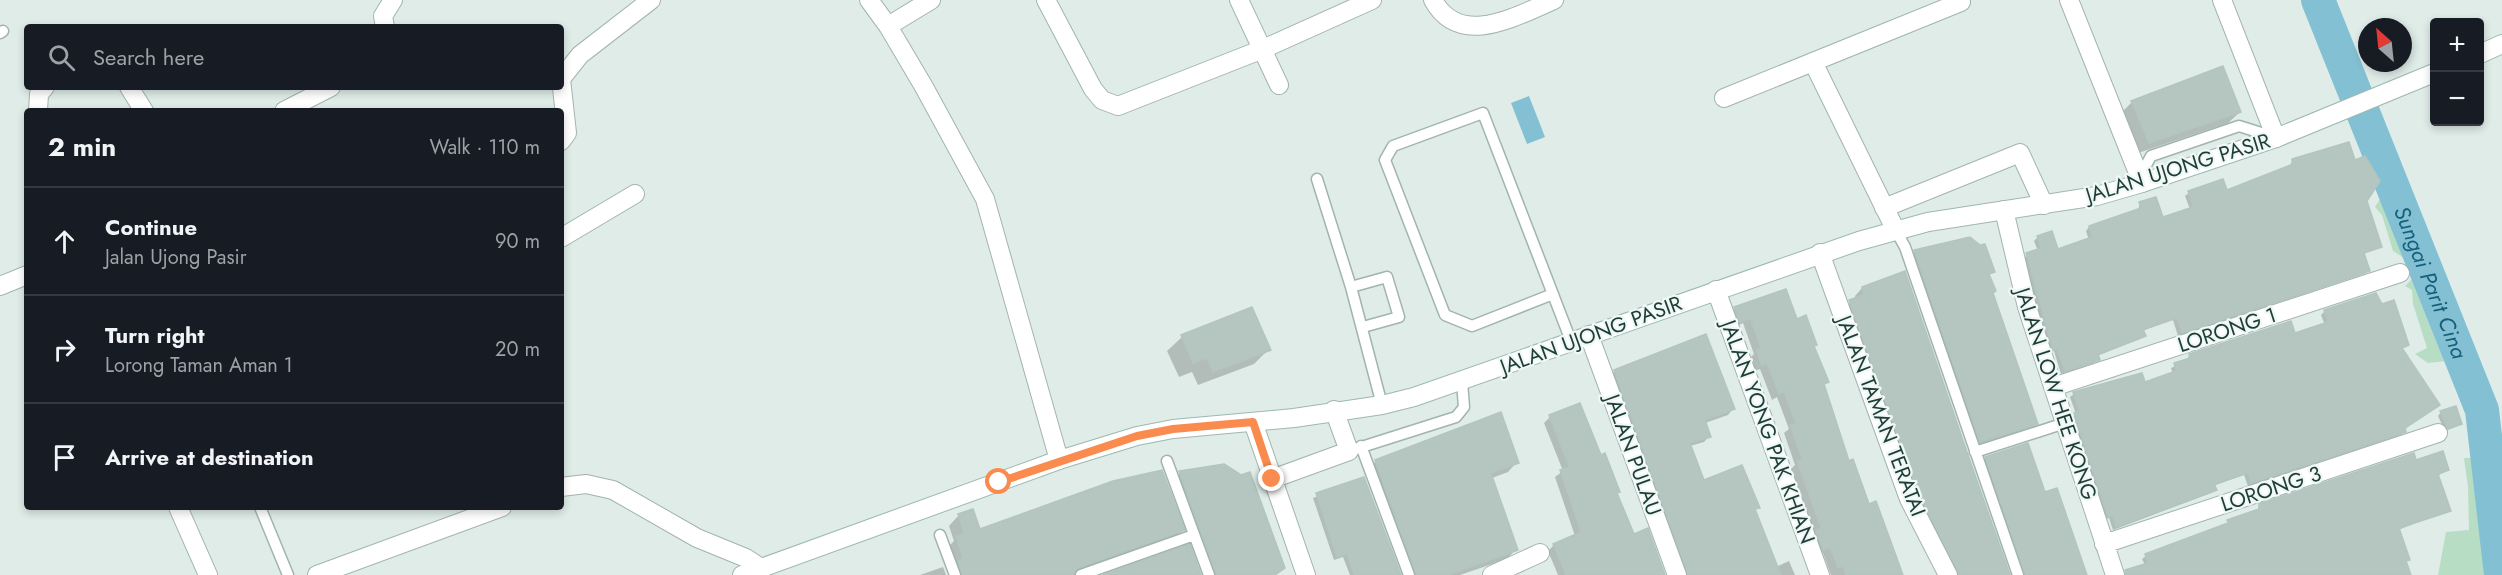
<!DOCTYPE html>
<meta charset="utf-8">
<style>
:root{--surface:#171b24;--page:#20242c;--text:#f1f3f6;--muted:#9ea1a6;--line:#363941}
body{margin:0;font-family:Jost,sans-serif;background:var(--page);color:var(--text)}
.controls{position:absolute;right:18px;top:18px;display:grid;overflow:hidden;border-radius:6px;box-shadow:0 3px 9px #0003}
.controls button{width:54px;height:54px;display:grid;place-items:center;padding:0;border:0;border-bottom:2px solid var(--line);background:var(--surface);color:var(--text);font:30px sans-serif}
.compass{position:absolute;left:2358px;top:18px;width:54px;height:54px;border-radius:50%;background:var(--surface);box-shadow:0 3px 9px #0003;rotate:333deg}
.stop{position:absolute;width:18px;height:18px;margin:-14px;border:4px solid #fa8b4f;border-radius:50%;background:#fff}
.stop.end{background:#fa8b4f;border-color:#fff;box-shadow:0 2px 6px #0008}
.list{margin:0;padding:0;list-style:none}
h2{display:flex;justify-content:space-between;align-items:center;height:78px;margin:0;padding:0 24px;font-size:26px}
h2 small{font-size:20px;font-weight:400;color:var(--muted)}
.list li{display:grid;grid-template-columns:39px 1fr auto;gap:18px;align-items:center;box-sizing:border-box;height:108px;padding:0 24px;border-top:2px solid var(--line)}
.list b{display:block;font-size:22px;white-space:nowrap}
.list p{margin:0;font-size:20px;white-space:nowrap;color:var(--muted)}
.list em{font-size:20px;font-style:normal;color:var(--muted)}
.icon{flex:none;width:33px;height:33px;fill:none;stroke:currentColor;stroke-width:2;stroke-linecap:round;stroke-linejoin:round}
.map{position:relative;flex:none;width:2502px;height:575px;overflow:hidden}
.search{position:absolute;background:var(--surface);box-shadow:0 3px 9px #0003;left:24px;top:24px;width:540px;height:66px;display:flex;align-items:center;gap:15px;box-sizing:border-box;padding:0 21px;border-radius:6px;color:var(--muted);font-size:22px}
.panel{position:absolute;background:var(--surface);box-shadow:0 3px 9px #0003;left:24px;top:108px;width:540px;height:402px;border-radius:6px}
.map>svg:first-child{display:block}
.green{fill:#b7dec5}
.water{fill:#84c0d4}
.shadow{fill:#0003}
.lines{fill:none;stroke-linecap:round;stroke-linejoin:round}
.river{stroke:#84c0d4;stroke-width:34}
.building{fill:#b5c6c1;stroke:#b2c5bf;stroke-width:1.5}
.lane-casing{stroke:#a2b4af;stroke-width:13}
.street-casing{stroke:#a2b4af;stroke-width:20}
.secondary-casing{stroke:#9db8b1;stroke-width:20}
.lane{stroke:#fff;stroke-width:10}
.street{stroke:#fff;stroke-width:18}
.secondary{stroke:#fff;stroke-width:18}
.route{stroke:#fa8b4f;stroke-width:8}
.labels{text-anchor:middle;stroke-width:4.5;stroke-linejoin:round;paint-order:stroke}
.street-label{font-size:21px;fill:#1f3d38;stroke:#f0f8f5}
.water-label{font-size:22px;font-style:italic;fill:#16607b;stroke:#f0f8f5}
</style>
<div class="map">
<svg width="2502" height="575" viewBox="0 0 2502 575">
<rect width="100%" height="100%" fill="#dfece7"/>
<!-- green -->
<path class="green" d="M2386,189L2391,190L2447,361L2428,363L2415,354L2427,348L2413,304L2412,290L2405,286L2412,279C2411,263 2406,259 2393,251L2382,215L2375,207Z
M2464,458H2477L2484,575H2438L2446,532L2469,530L2468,487Z"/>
<!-- water -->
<path class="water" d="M1529,96L1545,137L1527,144L1511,103Z"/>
<!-- shadow -->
<path class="shadow" d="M2132,102L2240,112L2228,123L2138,153L2120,114Z
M2292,160L2366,200L2380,246L2363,254L2368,271L2364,274L2178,336L2173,320L2142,331L2144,336L2140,339L2097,356L2098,359L2094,363L2061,374L2054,351L2049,353L2023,258L2038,251L2034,241L2038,237L2057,250L2089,240L2086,231L2089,227L2138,210L2140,204L2162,219L2190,209L2185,196L2189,193L2226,192L2290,167Z
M1915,251L1994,271L1988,275L1991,294L2037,423L2033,427L1977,445L1911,255Z
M1862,288L2009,575H1949L1912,502L1842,309L1856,299L1855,296Z
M1735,308L1796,321L1813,347L1827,382L1823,386L1848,463L1902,575H1831L1823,553L1816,556L1814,534L1791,469L1795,465L1784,433L1789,429L1777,397L1772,400L1760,369L1755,371L1750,358L1754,354L1743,323L1733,328L1728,315Z
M2325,311L2408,345L2402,349L2438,405L2404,429L2401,435L2248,486L2244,475L2213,486L2215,490L2211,493L2113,530L2109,518L2104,520L2071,418L2076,414L2070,397L2074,394L2144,384L2173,374L2171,368L2186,361L2189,356L2290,323L2294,335L2325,325L2321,315Z
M1182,337L1269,349L1254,364L1198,385L1192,372L1179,377L1167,351Z
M1615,371L1733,409L1728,415L1705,423L1709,436L1704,442L1690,446L1703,482L1758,507L1754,511L1776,567L1789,561L1795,575H1681L1609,377Z
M1579,405L1600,457L1619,492L1616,494L1633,536L1665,575H1558L1548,551L1554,545L1575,536L1555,477L1563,471L1544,423L1550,417Z
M2441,412L2461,423L2445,431L2438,416Z
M1986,458L2044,494L2085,575H2021L1983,461Z
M1376,461L1517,462L1508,472L1492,478L1516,549L1507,559L1460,575H1405L1366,471Z
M2415,462L2448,470L2437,476L2449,510L2398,530L2409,575H2123L2145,565L2142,559L2146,556L2256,512L2260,506Z
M1224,465L1283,567L1275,575H1203L1169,483L1180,473Z
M1363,478L1396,575H1350L1343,557L1334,560L1313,498Z
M959,515L979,531L1183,530L1173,540L1074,575H949L953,567L947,548L954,541L949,526Z
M943,567L946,575H920Z"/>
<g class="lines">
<!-- river -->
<path class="river" id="s1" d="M2318,0L2482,410L2501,575"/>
</g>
<!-- building -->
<path class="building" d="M2223,66L2241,112L2149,143L2131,101Z
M2349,142L2355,160L2365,156L2380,181L2367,201L2382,247L2364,253L2370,271L2182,333L2177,318L2143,329L2146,336L2098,354L2100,360L2065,371L2057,349L2053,350L2026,253L2041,248L2037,236L2052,231L2058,249L2092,237L2089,226L2141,208L2139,202L2156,197L2163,217L2193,207L2188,191L2223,179L2227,190L2293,164L2292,159Z
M1970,237L1980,245L1985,244L1995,272L1989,274L1996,291L1993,293L2038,424L1980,442L1914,250Z
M1905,271L1968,455L2010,575H1959L1919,495L1849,300L1864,295L1862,287Z
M1786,289L1797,319L1806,315L1817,345L1814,346L1829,382L1824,384L1849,461L1853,459L1869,504L1876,501L1903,575H1846L1843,566L1838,568L1830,547L1823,550L1816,530L1821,528L1797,461L1802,459L1790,425L1796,423L1784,392L1779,394L1767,363L1762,366L1756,350L1761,348L1750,318L1740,322L1734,307Z
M2376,293L2382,304L2394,300L2409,345L2402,348L2440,405L2405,428L2406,432L2251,483L2248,473L2214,484L2217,490L2116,527L2113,516L2108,517L2074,413L2079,411L2073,392L2142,373L2145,382L2176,371L2174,363L2190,358L2189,354L2291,321L2295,333L2328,322L2324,310Z
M1252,307L1271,350L1213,372L1207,358L1193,363L1181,335Z
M1706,334L1735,409L1705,420L1711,437L1690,443L1704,480L1742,465L1760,508L1755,509L1781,575H1688L1614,370Z
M1580,403L1601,455L1605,453L1620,492L1617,493L1634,534L1648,528L1665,575H1566L1553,544L1581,532L1560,470L1569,467L1549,415Z
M2456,406L2462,424L2448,429L2440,411Z
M1501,412L1519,463L1491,473L1518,550L1448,575H1416L1375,460Z
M2028,443L2045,492L2057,488L2087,575H2025L1985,457Z
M2443,451L2449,470L2438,474L2451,511L2399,528L2410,560L2406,561L2411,575H2126L2125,570L2148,563L2145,554L2228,523L2227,520L2259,509V504L2414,453L2416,460Z
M1224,464L1241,475L1250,472L1285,568L1275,575H1216L1179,471Z
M1162,470L1185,530L1078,568L1074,575H962L958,561L963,559L956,536L964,534L958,514L973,509L980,529L1113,481Z
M1364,477L1401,575H1354L1347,554L1337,557L1316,493Z
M1190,544L1201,575H1103Z"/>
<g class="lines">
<!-- lane casing -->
<g class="lane-casing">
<path id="lane" d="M0,33L3,31
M1317,179L1351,287
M2143,180L2144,169L2151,156L2239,126L2274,137
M1896,231L1905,247L2018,575
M1553,294L1472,326L1445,315L1385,160L1393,146L1483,113L1571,341
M1363,327L1399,317L1387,277L1351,287L1382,405
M1361,446L1409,575
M1349,451L1456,417L1464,407L1462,382
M1975,452L2065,423
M1167,461L1209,575
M260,507L288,575
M940,535L955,575
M1081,575L1194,535"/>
</g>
<!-- street casing -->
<g class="street-casing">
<path id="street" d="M869,0L888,26L924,87L985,199L1059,460
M1046,0L1093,89L1102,100L1118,106L1263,49L1372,0
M1239,0L1279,85
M1433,0C1460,49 1516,16 1554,0
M2069,0L2142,183
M2222,0L2276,138
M888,26L931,0
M385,27L383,16L393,0
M1813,62L1896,231
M129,87L144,111
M1724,98L1961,2
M38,111L39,94L45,87
M284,111L331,87
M561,141L567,133L561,79L580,55L651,0
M1884,208L2020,153L2044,205
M2004,210L2027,307L2115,575
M561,238L635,194
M1820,253L1909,499L1948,575
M0,286L27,275
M1716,290L1820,575
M1589,335L1677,575
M2053,387L2400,273
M1253,422L1306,575
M1272,479L1349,451L1334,410
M561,487L586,484L613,490L697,538L746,558L761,568
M178,507L208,575
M2104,544L2438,433
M317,575L502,507
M1492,575L1540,553"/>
</g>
<!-- secondary casing -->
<g class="secondary-casing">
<path id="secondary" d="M2480,54L2502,44
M742,575L1059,460L1137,436L1173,429L1294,418L1382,405L1414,397L1859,241L1928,222L2097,196L2142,183L2276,138L2434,73"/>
</g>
<!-- lane -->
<use href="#lane" class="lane"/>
<!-- street -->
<use href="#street" class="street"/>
<!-- secondary -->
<use href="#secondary" class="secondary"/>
</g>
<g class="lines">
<!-- route -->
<path class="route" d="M999,482L1137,436L1173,429L1253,422L1272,479"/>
</g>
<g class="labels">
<!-- street labels -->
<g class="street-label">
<text transform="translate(2178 168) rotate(-17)" y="7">JALAN UJONG PASIR</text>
<text transform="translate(2227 330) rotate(-18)" y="7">LORONG 1</text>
<text transform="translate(1591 335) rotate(-20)" y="7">JALAN UJONG PASIR</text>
<text transform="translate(2056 394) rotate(72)" y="7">JALAN LOW HEE KONG</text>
<text transform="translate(1881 416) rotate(69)" y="7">JALAN TAMAN TERATAI</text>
<text transform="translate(1768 432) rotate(70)" y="7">JALAN YONG PAK KHIAN</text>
<text transform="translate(1633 455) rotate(70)" y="7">JALAN PULAU</text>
<text transform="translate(2271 489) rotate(-18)" y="7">LORONG 3</text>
</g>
<!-- water labels -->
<g class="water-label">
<text dy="8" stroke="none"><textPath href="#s1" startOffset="304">Sungai Parit Cina</textPath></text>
</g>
</g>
</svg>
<div class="controls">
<button>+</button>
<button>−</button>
</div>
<svg class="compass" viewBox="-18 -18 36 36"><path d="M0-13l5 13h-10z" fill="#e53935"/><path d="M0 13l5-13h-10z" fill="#9ea1a6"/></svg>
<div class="stop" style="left:999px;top:482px"></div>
<div class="stop end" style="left:1272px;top:479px"></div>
<div class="search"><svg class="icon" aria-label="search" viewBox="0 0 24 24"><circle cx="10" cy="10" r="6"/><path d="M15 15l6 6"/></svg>Search here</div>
<section class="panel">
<h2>2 min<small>Walk · 110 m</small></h2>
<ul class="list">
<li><svg class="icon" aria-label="ahead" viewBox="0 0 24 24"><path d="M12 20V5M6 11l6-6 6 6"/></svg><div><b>Continue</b><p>Jalan Ujong Pasir</p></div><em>90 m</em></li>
<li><svg class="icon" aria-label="right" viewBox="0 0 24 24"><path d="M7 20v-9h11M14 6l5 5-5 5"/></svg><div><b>Turn right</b><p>Lorong Taman Aman 1</p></div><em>20 m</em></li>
<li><svg class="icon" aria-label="arrive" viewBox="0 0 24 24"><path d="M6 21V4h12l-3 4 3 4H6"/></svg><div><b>Arrive at destination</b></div></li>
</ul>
</section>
</div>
